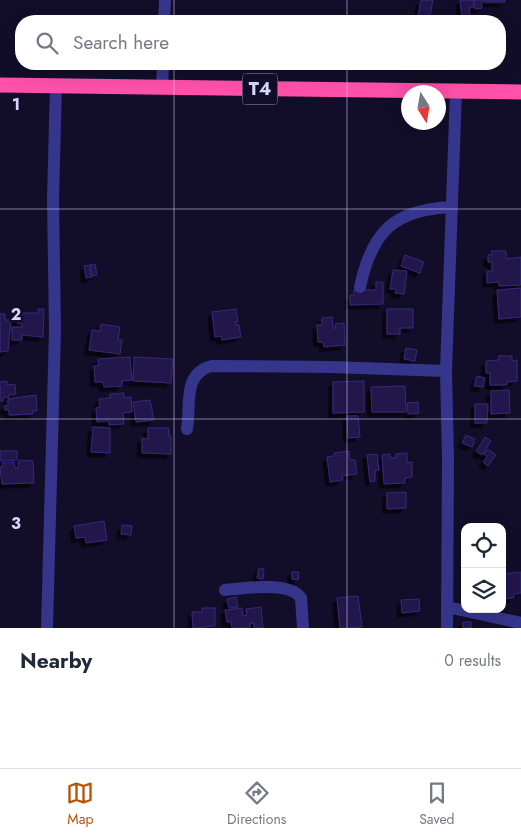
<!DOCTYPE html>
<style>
:root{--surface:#fff;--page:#f2f2f3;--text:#1f2937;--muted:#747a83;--line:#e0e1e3;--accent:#b45309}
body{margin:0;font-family:Jost,sans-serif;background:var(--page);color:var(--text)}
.controls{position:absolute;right:15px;bottom:15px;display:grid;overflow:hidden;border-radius:10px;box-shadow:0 5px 20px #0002}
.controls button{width:45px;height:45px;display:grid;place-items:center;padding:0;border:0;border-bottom:1px solid var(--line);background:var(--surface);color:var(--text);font:25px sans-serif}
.compass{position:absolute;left:401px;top:85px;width:45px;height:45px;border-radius:50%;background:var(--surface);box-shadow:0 5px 20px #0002;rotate:169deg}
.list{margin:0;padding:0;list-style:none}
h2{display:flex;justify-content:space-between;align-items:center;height:65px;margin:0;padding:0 20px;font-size:21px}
h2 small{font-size:16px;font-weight:400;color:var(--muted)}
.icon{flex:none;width:28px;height:28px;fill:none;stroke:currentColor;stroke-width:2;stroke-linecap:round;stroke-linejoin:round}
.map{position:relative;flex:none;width:521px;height:628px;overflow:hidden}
.search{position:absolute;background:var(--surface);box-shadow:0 5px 20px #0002;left:15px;right:15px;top:15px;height:55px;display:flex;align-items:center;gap:12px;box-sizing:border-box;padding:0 18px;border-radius:20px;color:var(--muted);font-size:19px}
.sheet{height:140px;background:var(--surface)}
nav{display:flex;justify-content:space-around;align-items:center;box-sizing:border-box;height:70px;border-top:1px solid var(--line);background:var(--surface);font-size:14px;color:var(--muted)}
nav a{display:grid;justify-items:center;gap:2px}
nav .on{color:var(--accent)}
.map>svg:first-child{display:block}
.building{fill:#21184c;stroke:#36287a;filter:url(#shadow)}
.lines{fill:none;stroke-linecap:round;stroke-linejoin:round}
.minor{stroke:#35358c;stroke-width:12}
.highway{stroke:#ff51aa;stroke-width:15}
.grid{fill:none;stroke:#d9d6ff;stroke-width:1;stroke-opacity:0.55}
.labels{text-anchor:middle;stroke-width:5;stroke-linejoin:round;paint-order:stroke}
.shield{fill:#120e29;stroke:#9d9abf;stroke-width:1}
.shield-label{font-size:18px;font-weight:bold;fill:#d9d6ff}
.grid-label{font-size:16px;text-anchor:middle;font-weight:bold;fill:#d9d6ff;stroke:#120e29;stroke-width:5;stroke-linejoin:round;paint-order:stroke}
</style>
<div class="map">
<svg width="521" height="628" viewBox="0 0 521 628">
<defs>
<filter id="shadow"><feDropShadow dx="-4.5" dy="4.5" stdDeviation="0" flood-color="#0009"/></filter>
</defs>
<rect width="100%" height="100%" fill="#120e29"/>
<!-- building -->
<path class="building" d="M421,0H433L429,21H417Z
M460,0H473L474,7L469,8L470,16L462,17Z
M474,0H481L482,8L475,9Z
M483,0H505V2H483Z
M492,251H506V259L521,257V285L499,286V282L487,283V271H492V262H488V255H492Z
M405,255L424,262L420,273L401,266Z
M95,264L97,275L92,276L90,265Z
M90,265L92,277L86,278L84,266Z
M393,270L407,271L404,294L395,293L396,289H390Z
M376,282H383V304L350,305V295H354V290H376Z
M521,288V317L499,319L497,290Z
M38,309H44L43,337L22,335V340H12V327H22V324L17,323V313H38Z
M236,309L238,322H235L236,325H239L241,337L222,340L221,336L215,337L212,312Z
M387,309H413V328H400V334H387Z
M0,314H5V320H11L8,351L0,352Z
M332,317L333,328H336L335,324L344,323L345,345L324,347L323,342H318L317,325H322V318Z
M101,324L120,327L118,340H122L120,354L89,350L92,330L100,331Z
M406,348L417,350L415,361L404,359Z
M499,356H512V361L517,360V381L507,382V385H490V373H486V361L499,360Z
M130,357L132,380L122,381V386L104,387L103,382H95L94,366L99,365L98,359Z
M134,357L173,359L171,383L133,381Z
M477,376L485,378L483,387L474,386Z
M7,381V385L15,384L16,394L9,395V397L3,398V401H0V382Z
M364,381V412L333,413V382Z
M405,386L406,412H372L371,387Z
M509,390L510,413L491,414V391Z
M124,393V398L131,397L132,412L123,413L124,424L109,425V421L97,422L96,408L100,407L99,399L110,398V394Z
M36,395L37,411H32L33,414L9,415V410H5L4,406L8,405V399Z
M150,400L154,420L136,422L133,402Z
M418,402L419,413L408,414L407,403Z
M475,404H488L487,423H475Z
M347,416H358L360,437L348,438Z
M93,427L110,428V453L91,452Z
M148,428H169V436H171V454L142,453V438L148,439Z
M466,435L475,439L472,447L462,443Z
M485,437L491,441L482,455L476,451Z
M488,449L496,455L488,466L483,462L487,457L484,454Z
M0,451H17V460L0,461Z
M349,451L350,460H355L357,474L342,476L343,480L330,482L327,457L334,456V453Z
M407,453V463L412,462V477L405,478V483L384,484L382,455L390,454V458H396V454Z
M377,454L379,470H375V481L370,482L367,455Z
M19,460L33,461L34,483L2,484L0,467H3L2,463L14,462L15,468H18Z
M406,492V508L387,509V493Z
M104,521L107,540L86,543L85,537L76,538L74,526Z
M122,525L132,526L131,535L121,534Z
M259,568L264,569L263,579L257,578Z
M292,572H299L298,580L292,579Z
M521,572V593L514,594V598L502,599V574Z
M358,596L362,627L340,628L337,598Z
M236,597L238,607L229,608L227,599Z
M419,599L420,611L402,613L401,600Z
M261,607L263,628H254V623H250V628H232L231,622H227L225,610L242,608L243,616L247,615L246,609Z
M202,608H215V626L193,628L192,612H202Z
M463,622H471V628H463Z"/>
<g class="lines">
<!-- minor -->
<path class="minor" d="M164,21L165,0
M162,88L163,64
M360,287C372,231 394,210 451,207
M187,429C191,406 182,373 212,366L331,367L446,371
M225,590C244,588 290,581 301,598L303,628
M447,607L521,623
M47,628L55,330L53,199L56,85
M447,628L448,458L446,371L456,91"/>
<!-- highway -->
<path class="highway" d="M0,85L521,92"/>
</g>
<!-- grid -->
<path class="grid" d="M174,0V21M347,0V21M174,64V628M347,64V628M0,209H521M0,419H521"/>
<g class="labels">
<!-- shield labels -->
<rect class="shield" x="242.5" y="73.5" width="35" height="31" rx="4"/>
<g class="shield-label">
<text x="260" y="95">T4</text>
</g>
</g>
<g class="grid-label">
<text x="16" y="110">1</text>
<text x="16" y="320">2</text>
<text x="16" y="529">3</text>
</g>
</svg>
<div class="controls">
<button><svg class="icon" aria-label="locate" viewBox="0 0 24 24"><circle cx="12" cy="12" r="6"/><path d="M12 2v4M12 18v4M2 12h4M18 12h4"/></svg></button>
<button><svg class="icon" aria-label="layers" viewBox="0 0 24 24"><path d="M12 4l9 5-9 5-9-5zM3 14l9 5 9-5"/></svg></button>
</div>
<svg class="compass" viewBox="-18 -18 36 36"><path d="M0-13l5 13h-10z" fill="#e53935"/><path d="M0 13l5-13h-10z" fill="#747a83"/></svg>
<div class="search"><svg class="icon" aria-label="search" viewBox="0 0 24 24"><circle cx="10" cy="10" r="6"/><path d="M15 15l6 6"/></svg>Search here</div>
</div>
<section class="sheet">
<h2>Nearby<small>0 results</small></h2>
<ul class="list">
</ul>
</section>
<nav>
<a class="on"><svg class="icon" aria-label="map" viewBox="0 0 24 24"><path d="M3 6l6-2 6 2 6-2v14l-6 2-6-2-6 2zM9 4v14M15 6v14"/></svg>Map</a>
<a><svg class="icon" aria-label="directions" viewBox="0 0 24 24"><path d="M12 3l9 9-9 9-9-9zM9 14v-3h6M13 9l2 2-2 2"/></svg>Directions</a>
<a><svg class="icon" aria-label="saved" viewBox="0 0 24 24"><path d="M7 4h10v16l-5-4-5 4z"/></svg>Saved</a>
</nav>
